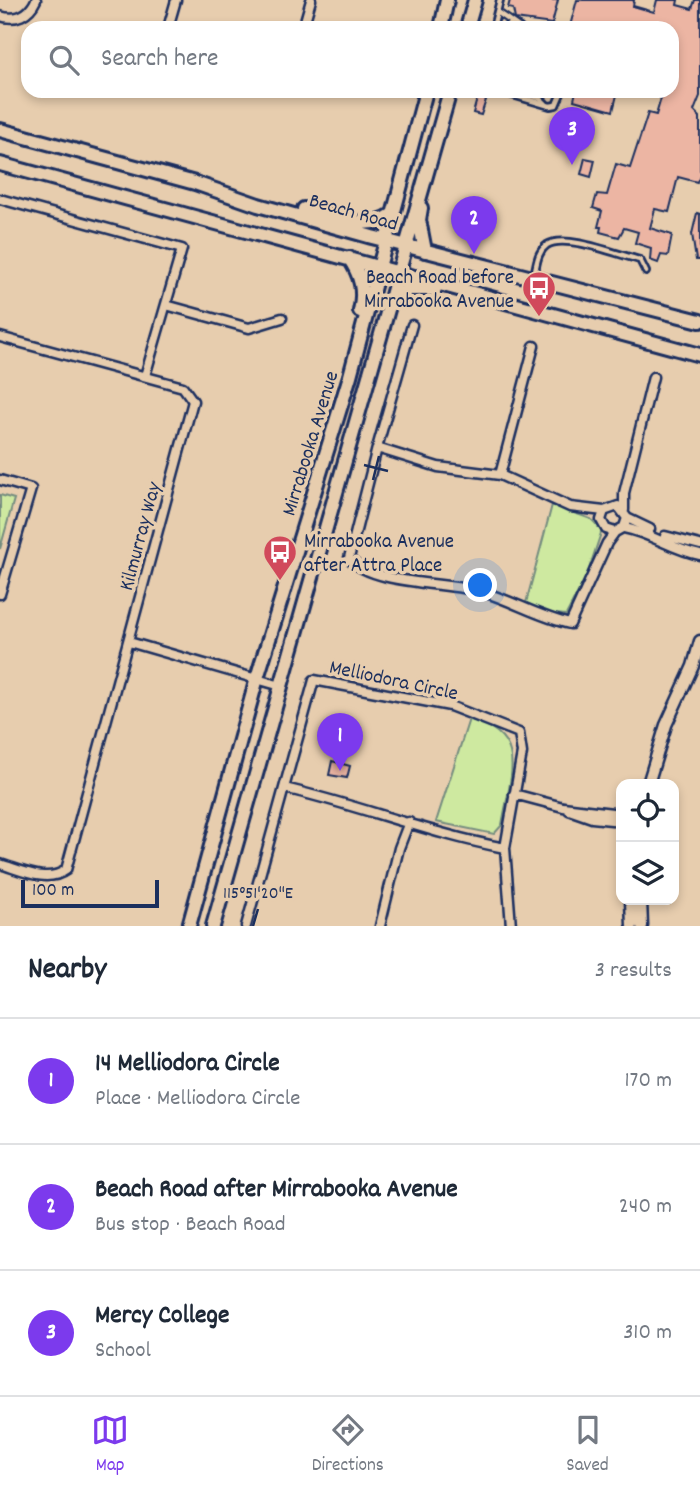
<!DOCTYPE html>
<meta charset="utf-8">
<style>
:root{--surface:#fff;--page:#f6f6f7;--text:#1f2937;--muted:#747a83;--line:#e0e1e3;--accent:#7c3aed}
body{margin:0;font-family:Dekko,sans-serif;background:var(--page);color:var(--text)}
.controls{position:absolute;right:21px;bottom:21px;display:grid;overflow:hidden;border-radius:14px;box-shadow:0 4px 10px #0003}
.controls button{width:63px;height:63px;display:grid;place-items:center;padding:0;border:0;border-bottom:2px solid var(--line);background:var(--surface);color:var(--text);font:35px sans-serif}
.scale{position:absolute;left:21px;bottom:18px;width:138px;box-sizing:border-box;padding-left:7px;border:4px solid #1b2f5e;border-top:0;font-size:19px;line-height:24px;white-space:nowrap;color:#1b2f5e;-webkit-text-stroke:5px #e7cdae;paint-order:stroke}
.you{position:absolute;left:481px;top:586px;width:24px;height:24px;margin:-18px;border:5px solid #fff;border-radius:50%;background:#1a73e8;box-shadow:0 0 0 10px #1a73e833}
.badge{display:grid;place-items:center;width:46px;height:46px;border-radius:50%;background:var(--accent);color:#fff;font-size:23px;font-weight:700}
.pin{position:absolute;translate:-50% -58px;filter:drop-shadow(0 2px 4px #0008)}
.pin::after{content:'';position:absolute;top:37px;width:24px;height:21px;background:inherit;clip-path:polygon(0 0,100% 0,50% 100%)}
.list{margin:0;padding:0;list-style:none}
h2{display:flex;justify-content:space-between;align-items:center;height:91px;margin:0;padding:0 28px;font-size:30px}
h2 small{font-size:23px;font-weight:400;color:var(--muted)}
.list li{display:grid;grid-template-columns:46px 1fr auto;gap:21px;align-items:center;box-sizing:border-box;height:126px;padding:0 28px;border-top:2px solid var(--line)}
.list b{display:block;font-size:26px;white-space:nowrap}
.list p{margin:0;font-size:23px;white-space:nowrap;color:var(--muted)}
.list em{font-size:23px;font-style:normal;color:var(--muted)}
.icon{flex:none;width:38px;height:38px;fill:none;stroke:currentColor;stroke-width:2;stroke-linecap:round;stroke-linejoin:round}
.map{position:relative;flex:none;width:700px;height:926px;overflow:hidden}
.search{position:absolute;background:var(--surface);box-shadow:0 4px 10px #0003;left:21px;right:21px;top:21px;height:77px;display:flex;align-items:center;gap:18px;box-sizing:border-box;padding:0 24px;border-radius:21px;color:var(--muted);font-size:26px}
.sheet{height:469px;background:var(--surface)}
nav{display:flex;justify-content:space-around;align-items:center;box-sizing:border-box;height:98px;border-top:2px solid var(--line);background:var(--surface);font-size:19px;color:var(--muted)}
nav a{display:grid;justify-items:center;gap:4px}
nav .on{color:var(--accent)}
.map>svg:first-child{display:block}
.green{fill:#cee9a0;stroke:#748c7f;stroke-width:2}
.building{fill:#ecb5a3;stroke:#1b2f5e;stroke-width:2}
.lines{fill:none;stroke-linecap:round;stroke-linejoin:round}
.service-casing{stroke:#1b2f5e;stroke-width:10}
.minor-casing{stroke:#1b2f5e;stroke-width:13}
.tertiary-casing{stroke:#1b2f5e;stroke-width:15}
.primary-casing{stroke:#1b2f5e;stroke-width:18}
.service{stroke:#e7cdae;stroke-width:4.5}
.minor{stroke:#e7cdae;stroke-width:8}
.tertiary{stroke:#e7cdae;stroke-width:10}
.primary{stroke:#e7cdae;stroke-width:12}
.ticks{fill:none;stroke:#1b2f5e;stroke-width:2.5}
.labels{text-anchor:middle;stroke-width:7;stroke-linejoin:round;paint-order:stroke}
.street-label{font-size:21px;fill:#1b2f5e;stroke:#e7cdae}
.poi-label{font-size:21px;fill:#1b2f5e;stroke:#e7cdae;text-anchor:end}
.ticks-label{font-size:18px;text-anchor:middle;fill:#1b2f5e;stroke:#e7cdae;stroke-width:7;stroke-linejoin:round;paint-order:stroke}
</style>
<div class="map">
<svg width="700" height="926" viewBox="0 0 700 926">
<rect width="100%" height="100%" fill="#e7cdae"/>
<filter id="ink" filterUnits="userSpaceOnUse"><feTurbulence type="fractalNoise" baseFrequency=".0143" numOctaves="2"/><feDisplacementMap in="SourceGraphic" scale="14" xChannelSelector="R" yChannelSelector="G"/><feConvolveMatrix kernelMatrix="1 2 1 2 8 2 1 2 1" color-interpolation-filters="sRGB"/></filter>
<g filter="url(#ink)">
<!-- green -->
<path class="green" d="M0,495L14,499L0,549Z
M552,505L591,519L602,530L587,575L566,615L545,613L526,603Z
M469,719C530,735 510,777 502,825L494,834L436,822Z"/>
<!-- building -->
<path class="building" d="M510,0H558L552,24L515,19L513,9L508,8Z
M577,0H634L633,6L654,12L657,0H678L677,5L692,9L695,0H700V96L694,111L700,117V175L697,182L678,177L669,212L655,209L650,228L672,235L668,256L661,255L658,263L650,260L651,248L635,243L638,232L624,228L619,237L600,232L601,227H598L602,211L593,208L597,194L607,195L616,164L630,168L648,113L656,115L661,98L646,91H672V28L570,26Z
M576,91H618L613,111L574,100Z
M479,92L488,94L481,115L473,113Z
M585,158L595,160L591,177L581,174Z
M697,213L700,214V260H696L692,234Z
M332,761L350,766L347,778L329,775Z"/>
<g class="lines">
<!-- service casing -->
<g class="service-casing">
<path id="service" d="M497,12L513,23
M493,28L500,0
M505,28L513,23L520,28
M499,91L550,106L556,105L562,91
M516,91L540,98L546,104
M534,275C537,264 537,252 547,245C565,233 619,255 640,260L646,272"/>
</g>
<!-- minor casing -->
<g class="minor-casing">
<path id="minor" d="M0,16C16,21 29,15 36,0
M168,28L176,0
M303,28L311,0
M0,199L182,249L145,376
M166,305L249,328L282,318
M0,337L183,387L193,401L66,870C47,884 21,870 0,864
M377,448L412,325
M500,475L534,346
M0,480L31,489L0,594
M624,510V493L653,377
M604,511L601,520L606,529L615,532L624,527L627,518L618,506L604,511L570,507L500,475L438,467L377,448L349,558C371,585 449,582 483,592C513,601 539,617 570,624L607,543L615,532
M627,518L650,529
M624,528C651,533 673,550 700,555
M665,536L700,545
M129,642L281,686
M514,794L563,807L621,814
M569,810L592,818L621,821
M505,848C430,834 359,805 284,788L314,680L450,706L519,733L522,753L505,848L511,926
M246,926L284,788
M380,926L399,848L409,822"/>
</g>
<!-- tertiary casing -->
<g class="tertiary-casing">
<path id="tertiary" d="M648,784L666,725L693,666L700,641
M631,900L632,926
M641,900L642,926"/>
</g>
<!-- primary casing -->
<g class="primary-casing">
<path id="primary" d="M441,28L447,0
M467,28L475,0
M0,130L195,183L258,205L372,237L700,321
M0,164L700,355
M421,208L419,220L425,251
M304,209C334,216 367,233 393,214
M349,258C361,275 365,291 360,311
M388,303L408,289H435
M189,926L257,678L350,376L426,91
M213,926L450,91"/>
</g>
<!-- service -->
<use href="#service" class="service"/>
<!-- minor -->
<use href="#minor" class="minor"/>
<!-- tertiary -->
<use href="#tertiary" class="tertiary"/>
<!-- primary -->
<use href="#primary" class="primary"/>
</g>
</g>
<!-- ticks -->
<path class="ticks" d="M364,465L388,471M373,480L379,456M253,926L258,909"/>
<!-- icons -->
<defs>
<g id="bus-pin" transform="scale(1.75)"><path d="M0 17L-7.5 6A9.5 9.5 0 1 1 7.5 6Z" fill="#d1495b" stroke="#e7cdae"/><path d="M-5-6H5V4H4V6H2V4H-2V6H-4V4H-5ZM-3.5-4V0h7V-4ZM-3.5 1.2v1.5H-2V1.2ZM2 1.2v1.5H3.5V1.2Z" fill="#fff"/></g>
</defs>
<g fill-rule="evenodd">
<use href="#bus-pin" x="539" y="288"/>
<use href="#bus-pin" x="280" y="552"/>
</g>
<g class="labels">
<!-- street labels -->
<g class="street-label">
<text transform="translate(354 211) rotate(16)" y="7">Beach Road</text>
<text transform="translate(309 443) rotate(-73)" y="7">Mirrabooka Avenue</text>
<text transform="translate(139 536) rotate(-75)" y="7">Kilmurray Way</text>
<text transform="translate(394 679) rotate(12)" y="7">Melliodora Circle</text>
</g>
<!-- poi labels -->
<g class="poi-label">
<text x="514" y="283">Beach Road before<tspan x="514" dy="24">Mirrabooka Avenue</tspan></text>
<text x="304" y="547" text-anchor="start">Mirrabooka Avenue<tspan x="304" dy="24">after Attra Place</tspan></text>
</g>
</g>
<g class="ticks-label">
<text x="258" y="898">115°51'20"E</text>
</g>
</svg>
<div class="controls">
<button><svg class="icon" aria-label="locate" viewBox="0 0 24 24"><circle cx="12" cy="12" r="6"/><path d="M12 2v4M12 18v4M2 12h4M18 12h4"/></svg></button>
<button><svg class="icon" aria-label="layers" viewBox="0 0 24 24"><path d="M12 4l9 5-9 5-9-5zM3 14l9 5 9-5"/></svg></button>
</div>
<div class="scale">100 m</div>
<div class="you"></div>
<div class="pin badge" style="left:340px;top:771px">1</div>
<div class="pin badge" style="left:474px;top:254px">2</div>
<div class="pin badge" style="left:572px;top:165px">3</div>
<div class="search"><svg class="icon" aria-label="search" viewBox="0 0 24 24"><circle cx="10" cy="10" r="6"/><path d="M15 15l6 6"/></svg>Search here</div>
</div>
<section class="sheet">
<h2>Nearby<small>3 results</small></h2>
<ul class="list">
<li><span class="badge">1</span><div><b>14 Melliodora Circle</b><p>Place · Melliodora Circle</p></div><em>170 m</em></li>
<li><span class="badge">2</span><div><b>Beach Road after Mirrabooka Avenue</b><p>Bus stop · Beach Road</p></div><em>240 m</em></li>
<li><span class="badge">3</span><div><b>Mercy College</b><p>School</p></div><em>310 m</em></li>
</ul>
</section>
<nav>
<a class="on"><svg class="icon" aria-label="map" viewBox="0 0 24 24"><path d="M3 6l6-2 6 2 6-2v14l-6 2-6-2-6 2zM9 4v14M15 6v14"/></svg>Map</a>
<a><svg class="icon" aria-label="directions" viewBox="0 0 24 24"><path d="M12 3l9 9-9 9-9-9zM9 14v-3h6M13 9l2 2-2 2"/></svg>Directions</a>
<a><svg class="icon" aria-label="saved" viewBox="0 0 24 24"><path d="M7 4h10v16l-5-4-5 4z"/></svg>Saved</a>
</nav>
